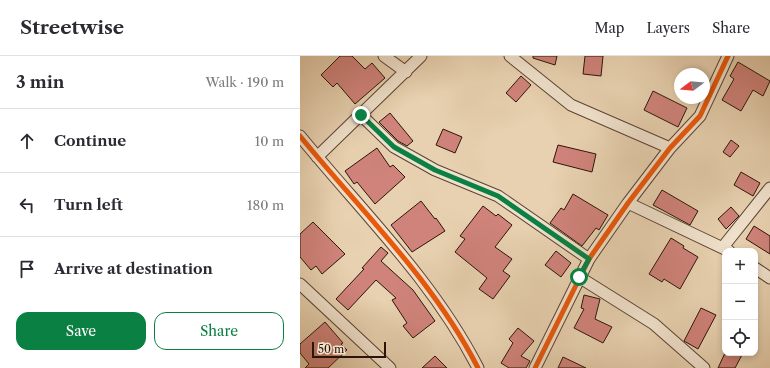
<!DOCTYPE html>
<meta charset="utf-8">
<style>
:root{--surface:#fff;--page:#f7f7f7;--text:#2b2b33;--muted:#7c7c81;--line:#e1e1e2;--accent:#0b8043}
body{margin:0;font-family:"Libre Caslon Text",serif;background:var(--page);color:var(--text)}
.controls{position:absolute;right:12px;bottom:12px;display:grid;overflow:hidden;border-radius:8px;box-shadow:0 2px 6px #0003}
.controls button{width:36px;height:36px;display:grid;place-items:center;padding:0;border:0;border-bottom:1px solid var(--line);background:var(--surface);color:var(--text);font:20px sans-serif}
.compass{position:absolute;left:374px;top:12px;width:36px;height:36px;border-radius:50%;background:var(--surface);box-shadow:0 2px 6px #0003;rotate:254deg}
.scale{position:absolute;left:12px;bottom:10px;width:74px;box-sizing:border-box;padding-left:4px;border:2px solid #2d1409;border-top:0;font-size:11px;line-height:14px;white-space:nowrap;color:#2d1409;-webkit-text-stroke:3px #f0e1cc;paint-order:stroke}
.stop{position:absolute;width:12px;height:12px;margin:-9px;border:3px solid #0b8043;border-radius:50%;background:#fff}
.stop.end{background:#0b8043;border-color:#fff;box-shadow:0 1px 4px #0008}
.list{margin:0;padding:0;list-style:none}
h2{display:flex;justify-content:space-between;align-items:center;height:52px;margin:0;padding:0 16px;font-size:17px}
h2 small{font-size:13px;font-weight:400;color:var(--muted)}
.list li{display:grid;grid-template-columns:26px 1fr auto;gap:12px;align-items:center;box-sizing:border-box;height:64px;padding:0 16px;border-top:1px solid var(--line)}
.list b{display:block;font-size:15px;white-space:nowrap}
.list em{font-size:13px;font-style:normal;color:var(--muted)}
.actions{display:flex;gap:8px;padding:12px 16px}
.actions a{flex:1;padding:9px 0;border:1px solid var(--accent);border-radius:12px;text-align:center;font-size:14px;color:var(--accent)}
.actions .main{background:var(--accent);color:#fff}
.icon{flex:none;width:22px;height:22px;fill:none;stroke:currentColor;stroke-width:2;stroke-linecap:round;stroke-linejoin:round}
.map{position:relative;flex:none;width:470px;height:312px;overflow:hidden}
header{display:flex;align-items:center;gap:24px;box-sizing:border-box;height:56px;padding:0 20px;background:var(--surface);border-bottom:1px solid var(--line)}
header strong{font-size:19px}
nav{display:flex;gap:22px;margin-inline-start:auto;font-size:14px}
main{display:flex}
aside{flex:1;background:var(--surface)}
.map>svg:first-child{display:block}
.building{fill:#d0837b;stroke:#2d1409}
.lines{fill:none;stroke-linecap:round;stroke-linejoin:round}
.street-casing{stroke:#5c4333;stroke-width:13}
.street{stroke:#f0e1cc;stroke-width:11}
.cycleway-casing{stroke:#f0e1cc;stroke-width:8}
.cycleway{stroke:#e8590c;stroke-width:5}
.route{stroke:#0b8043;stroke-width:5}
</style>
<header>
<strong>Streetwise</strong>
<nav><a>Map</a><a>Layers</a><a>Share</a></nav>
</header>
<main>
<aside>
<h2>3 min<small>Walk · 190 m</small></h2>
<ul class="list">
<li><svg class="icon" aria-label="ahead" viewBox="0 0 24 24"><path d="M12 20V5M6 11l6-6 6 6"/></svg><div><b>Continue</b></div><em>10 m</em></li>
<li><svg class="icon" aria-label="left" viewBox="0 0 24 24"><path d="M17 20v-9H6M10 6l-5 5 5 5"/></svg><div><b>Turn left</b></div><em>180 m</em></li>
<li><svg class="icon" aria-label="arrive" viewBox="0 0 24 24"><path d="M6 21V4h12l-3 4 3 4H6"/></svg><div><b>Arrive at destination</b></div></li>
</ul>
<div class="actions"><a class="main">Save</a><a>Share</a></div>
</aside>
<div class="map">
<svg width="470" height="312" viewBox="0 0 470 312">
<rect width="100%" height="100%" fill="#e8d1b0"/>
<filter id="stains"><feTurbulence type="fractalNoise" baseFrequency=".005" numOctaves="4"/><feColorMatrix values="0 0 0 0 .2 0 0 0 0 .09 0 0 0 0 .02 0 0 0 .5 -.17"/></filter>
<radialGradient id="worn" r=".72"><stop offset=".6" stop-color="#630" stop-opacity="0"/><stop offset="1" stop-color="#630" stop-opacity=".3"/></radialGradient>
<!-- building -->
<path class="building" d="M40,0H52L65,13L72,7L85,22L55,48L37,27L33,31L21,19Z
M233,0H257L255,9L233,2Z
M285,0H303L301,20L283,18Z
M438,6L470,25L463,40L453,34L441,55L422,44L434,23L430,20Z
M221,20L231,29L216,46L206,37Z
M353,35L387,52L378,71L344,54Z
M90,57L113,85L107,90L98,85L79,66Z
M143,73L162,81L155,97L136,89Z
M431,84L439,90L430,101L423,96Z
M258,89L296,98L292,116L253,106Z
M77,92L90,111L93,109L105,121L75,148L57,126L54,128L45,115Z
M441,116L460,127L453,140L434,129Z
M362,134L398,155L390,169L353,149Z
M273,138L308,159L299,174L296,172L282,190L250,167L261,152L264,154Z
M121,145L135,163L136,162L145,175L112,196L91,169Z
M183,150L196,160L198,158L212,169L195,191L212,203L203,215L210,220L193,243L179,233L187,222L155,196L165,183L160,180Z
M431,151L439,160L426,173L418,163Z
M13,166L45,198L22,218L16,210L11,214L0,201V178Z
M454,170L470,180V198L446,183Z
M371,182L384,190L383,192L398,201L380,233L364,223L362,226L349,218Z
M81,191L88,197L81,205L113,234L135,265L113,282L103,270L107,267L92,244L96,242L76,224L48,254L36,243L64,213L62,212Z
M256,195L271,207L261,221L245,209Z
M284,239L300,243L295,263L312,271L303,287L274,272L284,253L281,252Z
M401,252L416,259L398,293L384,285Z
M25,266L43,287L41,288L47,294L28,312H5L9,308L0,297V288Z
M218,272L234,285L221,300L230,305L226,312H209L201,307L213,287L209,283Z
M425,297H443L435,312H418Z
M135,300L147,312H122Z
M263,301L286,312H258Z"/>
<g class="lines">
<!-- street casing -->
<g class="street-casing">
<path id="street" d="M84,0L106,16
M210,0L271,49L370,92
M61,59L94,91L135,114L198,140L289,203
M0,80C62,156 133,224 178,312
M17,101L121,0
M328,147L429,195
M423,191L470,132
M455,212L470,222
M279,221L354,268L404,312
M0,228L90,312
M235,312L289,203L328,147L370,92L400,60L428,0"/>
</g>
<!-- street -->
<use href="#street" class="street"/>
<!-- cycleway casing -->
<g class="cycleway-casing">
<path id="cycleway" d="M0,80C62,156 133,224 178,312
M235,312L289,203L328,147L370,92L400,60L428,0"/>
</g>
<!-- cycleway -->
<use href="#cycleway" class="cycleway"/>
</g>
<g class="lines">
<!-- route -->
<path class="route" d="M61,59L94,91L135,114L198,140L289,203L279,221"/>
</g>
<rect width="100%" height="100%" filter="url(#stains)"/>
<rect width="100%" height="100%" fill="url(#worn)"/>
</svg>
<div class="controls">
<button>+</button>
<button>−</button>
<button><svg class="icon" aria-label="locate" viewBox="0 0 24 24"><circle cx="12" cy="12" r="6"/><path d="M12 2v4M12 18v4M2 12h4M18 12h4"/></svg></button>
</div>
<svg class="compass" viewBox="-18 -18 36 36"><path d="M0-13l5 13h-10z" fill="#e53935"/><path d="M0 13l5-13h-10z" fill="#7c7c81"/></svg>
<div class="scale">50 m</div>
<div class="stop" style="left:279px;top:221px"></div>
<div class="stop end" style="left:61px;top:59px"></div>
</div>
</main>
